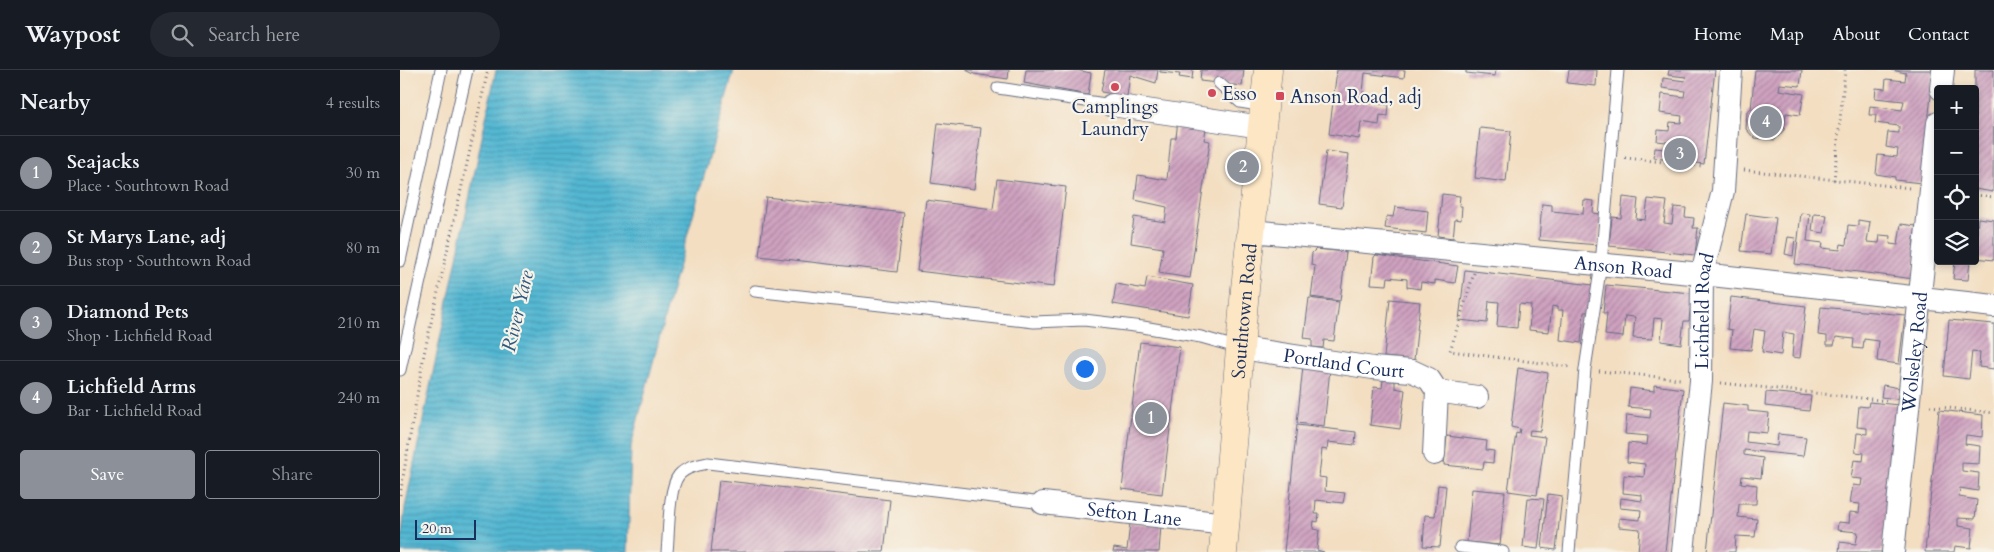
<!DOCTYPE html>
<meta charset="utf-8">
<style>
:root{--surface:#171b24;--page:#242831;--text:#f1f3f6;--muted:#9ea1a6;--line:#363941;--accent:#8c9099}
body{margin:0;font-family:Cardo,serif;background:var(--page);color:var(--text)}
.controls{position:absolute;right:15px;top:15px;display:grid;overflow:hidden;border-radius:5px;box-shadow:0 2px 8px #0003}
.controls button{width:45px;height:45px;display:grid;place-items:center;padding:0;border:0;border-bottom:1px solid var(--line);background:var(--surface);color:var(--text);font:25px sans-serif}
.scale{position:absolute;left:15px;bottom:12px;width:61px;box-sizing:border-box;padding-left:5px;border:2px solid #1b2f5e;border-top:0;font-size:14px;line-height:18px;white-space:nowrap;color:#1b2f5e;-webkit-text-stroke:4px #f7f3e8;paint-order:stroke}
.you{position:absolute;left:684px;top:298px;width:18px;height:18px;margin:-12px;border:4px solid #fff;border-radius:50%;background:#1a73e8;box-shadow:0 0 0 8px #1a73e833}
.badge{display:grid;place-items:center;width:32px;height:32px;border-radius:50%;background:var(--accent);color:#fff;font-size:16px;font-weight:700}
.pin{position:absolute;translate:-50% -50%;border:2px solid #fff;box-shadow:0 1px 5px #0006}
.list{margin:0;padding:0;list-style:none}
h2{display:flex;justify-content:space-between;align-items:center;height:65px;margin:0;padding:0 20px;font-size:21px}
h2 small{font-size:16px;font-weight:400;color:var(--muted)}
.list li{display:grid;grid-template-columns:32px 1fr auto;gap:15px;align-items:center;box-sizing:border-box;height:75px;padding:0 20px;border-top:1px solid var(--line)}
.list b{display:block;font-size:19px;white-space:nowrap}
.list p{margin:0;font-size:16px;white-space:nowrap;color:var(--muted)}
.list em{font-size:16px;font-style:normal;color:var(--muted)}
.actions{display:flex;gap:10px;padding:15px 20px}
.actions a{flex:1;padding:11px 0;border:1px solid var(--accent);border-radius:5px;text-align:center;font-size:18px;color:var(--accent)}
.actions .main{background:var(--accent);color:#fff}
.icon{flex:none;width:28px;height:28px;fill:none;stroke:currentColor;stroke-width:2;stroke-linecap:round;stroke-linejoin:round}
.map{position:relative;flex:none;width:1594px;height:482px;overflow:hidden}
header{display:flex;align-items:center;gap:30px;box-sizing:border-box;height:70px;padding:0 25px;background:var(--surface);border-bottom:1px solid var(--line)}
header strong{font-size:24px}
nav{display:flex;gap:28px;margin-inline-start:auto;font-size:18px}
.search{width:350px;height:45px;background:var(--page);display:flex;align-items:center;gap:12px;box-sizing:border-box;padding:0 18px;border-radius:28px;color:var(--muted);font-size:19px}
main{display:flex}
aside{flex:1;background:var(--surface)}
.map>svg:first-child{display:block}
.water{fill:url(#water-rules);stroke:#377398}
.building{fill:url(#building-hatch)}
.lines{fill:none;stroke-linecap:round;stroke-linejoin:round}
.lane-casing{stroke:#676c81;stroke-width:13}
.street-casing{stroke:#676c81;stroke-width:24}
.secondary-casing{stroke:#676c81;stroke-width:29}
.path{stroke:#676c81;stroke-width:3;stroke-dasharray:1 4;stroke-linecap:butt}
.lane{stroke:#fff;stroke-width:11}
.street{stroke:#fff;stroke-width:22}
.secondary{stroke:#fce6c4;stroke-width:28}
.poi-dot{fill:#d1495b;stroke:#f7f3e8;stroke-width:2}
.labels{text-anchor:middle;stroke-width:4.5;stroke-linejoin:round;paint-order:stroke}
.poi-label{font-size:19px;fill:#1b2f5e;stroke:#f7f3e8;text-anchor:start}
.street-label{font-size:19px;fill:#1b2f5e;stroke:#f7f3e8}
.water-label{font-size:20px;font-style:italic;fill:#2c5881;stroke:#f7f3e8}
</style>
<header>
<strong>Waypost</strong>
<div class="search"><svg class="icon" aria-label="search" viewBox="0 0 24 24"><circle cx="10" cy="10" r="6"/><path d="M15 15l6 6"/></svg>Search here</div>
<nav><a>Home</a><a>Map</a><a>About</a><a>Contact</a></nav>
</header>
<main>
<aside>
<h2>Nearby<small>4 results</small></h2>
<ul class="list">
<li><span class="badge">1</span><div><b>Seajacks</b><p>Place · Southtown Road</p></div><em>30 m</em></li>
<li><span class="badge">2</span><div><b>St Marys Lane, adj</b><p>Bus stop · Southtown Road</p></div><em>80 m</em></li>
<li><span class="badge">3</span><div><b>Diamond Pets</b><p>Shop · Lichfield Road</p></div><em>210 m</em></li>
<li><span class="badge">4</span><div><b>Lichfield Arms</b><p>Bar · Lichfield Road</p></div><em>240 m</em></li>
</ul>
<div class="actions"><a class="main">Save</a><a>Share</a></div>
</aside>
<div class="map">
<svg width="1594" height="482" viewBox="0 0 1594 482">
<defs>
<pattern id="water-rules" width="6" height="5" patternUnits="userSpaceOnUse" patternTransform="scale(1.25)"><rect width="6" height="5" fill="#53b7d2"/><path d="M0 2.5h6" fill="none" stroke="#4495ae"/></pattern>
<pattern id="building-hatch" width="6" height="6" patternUnits="userSpaceOnUse" patternTransform="scale(1.25)"><rect width="6" height="6" fill="#cfa2c0"/><path d="M-1 1l2-2M0 6l6-6M5 7l2-2" fill="none" stroke="#a7849f"/></pattern>
</defs>
<rect width="100%" height="100%" fill="#f7f3e8"/>
<filter id="ink" filterUnits="userSpaceOnUse"><feTurbulence type="fractalNoise" baseFrequency=".02" numOctaves="2"/><feDisplacementMap in="SourceGraphic" scale="10" xChannelSelector="R" yChannelSelector="G"/><feConvolveMatrix kernelMatrix="1 2 1 2 8 2 1 2 1" color-interpolation-filters="sRGB"/></filter>
<filter id="wash" filterUnits="userSpaceOnUse"><feTurbulence type="fractalNoise" baseFrequency=".0096" numOctaves="4" result="noise"/><feDisplacementMap in="SourceGraphic" scale="20" xChannelSelector="R" yChannelSelector="G"/><feGaussianBlur stdDeviation="1.12" result="paint"/><feColorMatrix in="noise" values="0 0 0 0 0 0 0 0 0 0 0 0 0 0 0 0 0 1.4 0 .05"/><feComposite in="paint" operator="in"/></filter>
<g filter="url(#wash)">
<rect width="100%" height="100%" fill="#f3dec1"/>
<!-- water -->
<path class="water" d="M96,0H334L273,216L231,376L228,482H0L5,437Z"/>
<g id="blocks">
<!-- building -->
<path class="building" d="M566,0H609L608,9L574,4Z
M626,0H676L691,3L688,25L624,13Z
M705,0H758L756,13L730,5L727,26L701,22Z
M760,0H793L792,9L779,7L780,4L760,2Z
M801,0H844L842,16L800,11Z
M937,0H1005L1004,8L965,3L962,32L989,35L988,46L980,45L979,55L961,52L959,69L929,64Z
M1066,0H1096L1095,6L1066,3Z
M1169,0H1197L1196,16L1167,13Z
M1269,0H1315L1304,94L1254,88L1255,78L1275,80L1276,73L1257,71L1258,60L1269,61L1270,52L1281,53L1282,46L1260,43L1262,24L1284,27L1285,21L1262,18L1263,8L1285,11L1286,7L1268,5Z
M1355,0H1402L1400,16L1380,14L1379,20L1404,24L1400,45L1386,43L1384,60L1375,70L1354,68L1346,59L1347,41L1351,39Z
M1491,0H1534L1521,113L1495,110V107L1476,104L1478,85L1497,87L1498,79L1486,77L1488,62L1499,63V56L1475,53L1476,45H1469L1470,36L1502,40L1504,31L1475,28L1476,18L1485,19L1486,9L1505,11L1506,3Z
M1575,0H1594L1593,122L1575,119Z
M778,49L807,54L804,70L810,71L790,208L759,203L763,178L731,173L734,147L765,152L767,137L735,130L738,105L767,110L771,68H776Z
M538,53L581,58L574,119L531,113Z
M1080,58L1111,61L1106,112L1075,108Z
M926,81L949,84L942,137L919,134Z
M597,109L666,117L654,217L517,201L526,130L593,139Z
M1042,124L1060,126L1059,136H1062L1061,150L1055,149L1053,168L1038,166Z
M366,127L504,143L497,202L359,186Z
M1223,127L1238,129L1236,149L1245,150L1248,129L1267,131L1264,153L1272,154L1274,137L1286,138L1285,147L1294,148L1293,158H1298L1295,185L1209,176L1212,147L1221,148Z
M1184,130L1194,131L1193,143L1201,144L1198,175L1139,170L1142,134L1152,135V141L1183,144Z
M995,137L1028,141L1026,163L985,158L987,146L993,147Z
M1401,143L1410,144L1407,171L1423,173L1422,178L1440,180L1441,174L1446,175L1448,155L1458,156V150L1470,152L1467,172L1479,173L1480,165L1491,166L1490,174L1498,175L1501,154L1516,156L1513,176L1517,177L1514,209L1395,194Z
M1346,144L1376,148L1371,184L1341,181Z
M1414,144L1427,145L1424,163L1412,161Z
M1578,148L1594,150V190L1575,188Z
M1388,167L1395,168L1393,186L1385,184Z
M916,179L946,182L940,231L911,227L915,196L911,195L912,183Z
M976,185L1058,196L1055,213L1035,210V214L1021,212L1020,219L1007,217V209L988,207L987,215L971,214L974,187Z
M1555,191H1570L1568,210L1553,209Z
M1065,200L1193,215L1190,242H1184L1181,273L1160,270L1163,240H1157V237L1152,236L1149,262L1129,260L1131,235L1119,234L1117,258L1097,256L1099,232L1089,231L1087,253L1059,250Z
M747,207L793,215L788,246L713,234L716,214L745,219Z
M1206,215L1292,223L1289,251H1284L1281,274L1261,271L1263,249L1254,248L1252,269L1233,268L1235,247L1225,246L1223,267L1205,265L1207,243H1203Z
M1331,227L1406,236L1400,288L1392,287L1394,264L1383,262L1381,285L1362,282L1365,261L1354,259L1351,280L1330,278L1332,260L1327,259Z
M909,228L939,232L934,271L924,270L923,278L912,277V269L904,268Z
M990,229L1020,232L1014,290L984,287Z
M1421,237L1505,245L1499,294L1477,291L1479,271L1464,269L1463,279L1453,278L1454,269L1436,267L1434,275H1427V266L1418,265Z
M1549,250L1594,254V299L1579,297L1580,282L1572,281L1569,309L1544,306Z
M740,272L780,277L762,424L722,419Z
M903,296L930,299L924,356L897,353Z
M1118,298L1148,303L1140,361L1130,360L1129,365L1145,367L1137,425L1108,421L1116,363L1119,364L1120,359L1111,357Z
M983,310L995,311V318L1005,320L1000,359L970,355L974,317L982,318Z
M1254,315L1283,319L1265,482H1238L1240,459L1219,457V448L1240,450L1241,440L1220,438L1221,428L1242,431V425L1223,423L1224,405L1244,407L1245,394L1227,392L1228,373L1247,375L1248,366L1225,364L1227,345L1250,348L1251,339L1228,337L1230,318L1254,321Z
M1483,315L1499,318L1497,329L1481,327Z
M1366,322L1411,326L1409,341L1365,336Z
M1469,332L1499,335L1482,482H1439L1440,472L1456,474L1458,462L1437,460L1438,452L1449,453L1450,442L1459,443L1460,434L1450,433L1453,415L1461,416L1462,409L1451,408L1454,390L1463,391L1464,383L1455,382L1457,363L1467,364V358L1457,357L1459,336L1468,337Z
M1323,333L1348,336V341L1369,343L1367,363L1347,361L1346,372L1377,376L1378,364L1406,367L1403,386L1344,380V385L1363,388L1361,408L1342,406L1341,413L1357,415L1356,434H1339L1338,447L1357,449L1355,467L1336,466L1335,482H1307Z
M1539,340L1583,345L1582,367L1566,365L1565,374L1580,376L1579,394L1562,393V401L1579,403L1578,421L1560,418L1559,427L1577,430L1575,449L1558,448V456L1573,458L1571,478L1555,476L1554,482H1525Z
M897,355L956,362L955,375L928,372L927,380L922,379L919,407L926,408L925,421L945,423L943,433L916,430L915,444H919L918,452L914,451L913,459L919,460L917,480L924,482H884Z
M1047,366L1087,371L1086,380L1094,381L1093,393L1084,392L1083,399L1044,395Z
M319,410L490,430L484,482H311Z
M1038,415L1046,416L1040,477L1023,476L1025,445L1035,446Z
M1072,419L1105,422L1100,475L1067,472Z
M1148,424L1162,426L1156,480L1142,478Z
M1128,428L1144,429L1138,479L1123,477Z
M730,453L761,455L759,482H713L714,478L727,480Z"/>
</g>
</g>
<g filter="url(#ink)">
<use href="#blocks" fill-opacity="0" stroke="#676c81" stroke-width="1"/>
<g class="lines">
<!-- lane casing -->
<g class="lane-casing">
<path id="lane" d="M819,13L840,32L865,36
M598,18L712,35
M0,191L41,0
M355,221L634,252L684,250L743,257L801,267L840,278
M0,300L67,0
M1060,477L1103,482
M267,482C269,465 268,418 279,405C286,397 298,395 308,393L643,433
M1169,482L1185,299L1201,194L1218,0"/>
</g>
<!-- street casing -->
<g class="street-casing">
<g id="street">
<path d="M1541,19L1543,0"/>
<path d="M712,35L862,57"/>
<path id="s1" d="M851,161L1302,204L1594,236"/>
<path id="s2" d="M841,278L973,298L1012,301L1029,309L1037,321L1034,384"/>
<path d="M1037,321L1077,327"/>
<path id="s3" d="M643,433L826,454"/>
<path id="s4" d="M1283,482L1301,311L1302,204L1323,121L1331,0"/>
<path id="s5" d="M1493,482L1538,53"/>
</g>
</g>
<!-- secondary casing -->
<g class="secondary-casing">
<g id="secondary">
<path id="s6" d="M823,482L845,219L868,0"/>
</g>
</g>
<!-- path -->
<path class="path" d="M1225,88L1303,96
M1344,100L1510,118
M1434,110L1445,0
M1575,125L1594,127
M1074,203L1050,281L1171,297
M1199,301L1280,309
M1321,313L1489,331
M1530,336L1594,343
M0,425L24,284L88,0"/>
<!-- lane -->
<use href="#lane" class="lane"/>
<!-- street -->
<use href="#street" class="street"/>
<!-- secondary -->
<use href="#secondary" class="secondary"/>
</g>
</g>
<!-- markers -->
<g class="poi-dot">
<circle cx="715" cy="17" r="5"/>
<circle cx="812" cy="23" r="5"/>
<rect x="875" y="21" width="10" height="10" rx="2.5"/>
</g>
<g class="labels">
<!-- poi labels -->
<g class="poi-label">
<text x="822" y="30">Esso</text>
<text x="890" y="33">Anson Road, adj</text>
<text x="715" y="43" text-anchor="middle">Camplings<tspan x="715" dy="22">Laundry</tspan></text>
</g>
<!-- street labels -->
<g class="street-label">
<text dy="7" stroke="none"><textPath href="#s1" startOffset="374">Anson Road</textPath></text>
<text dy="7" stroke="none"><textPath href="#s6" startOffset="242">Southtown Road</textPath></text>
<text dy="7" stroke="none"><textPath href="#s4" startOffset="242">Lichfield Road</textPath></text>
<text dy="7" stroke="none"><textPath href="#s5" startOffset="201">Wolseley Road</textPath></text>
<text dy="7" stroke="none"><textPath href="#s2" startOffset="104">Portland Court</textPath></text>
<text dy="7" stroke="none"><textPath href="#s3" startOffset="92">Sefton Lane</textPath></text>
</g>
<!-- water labels -->
<g class="water-label">
<text transform="translate(117 241) rotate(-77)" y="7">River Yare</text>
</g>
</g>
</svg>
<div class="controls">
<button>+</button>
<button>−</button>
<button><svg class="icon" aria-label="locate" viewBox="0 0 24 24"><circle cx="12" cy="12" r="6"/><path d="M12 2v4M12 18v4M2 12h4M18 12h4"/></svg></button>
<button><svg class="icon" aria-label="layers" viewBox="0 0 24 24"><path d="M12 4l9 5-9 5-9-5zM3 14l9 5 9-5"/></svg></button>
</div>
<div class="scale">20 m</div>
<div class="you"></div>
<div class="pin badge" style="left:751px;top:348px">1</div>
<div class="pin badge" style="left:843px;top:97px">2</div>
<div class="pin badge" style="left:1280px;top:84px">3</div>
<div class="pin badge" style="left:1366px;top:52px">4</div>
</div>
</main>
